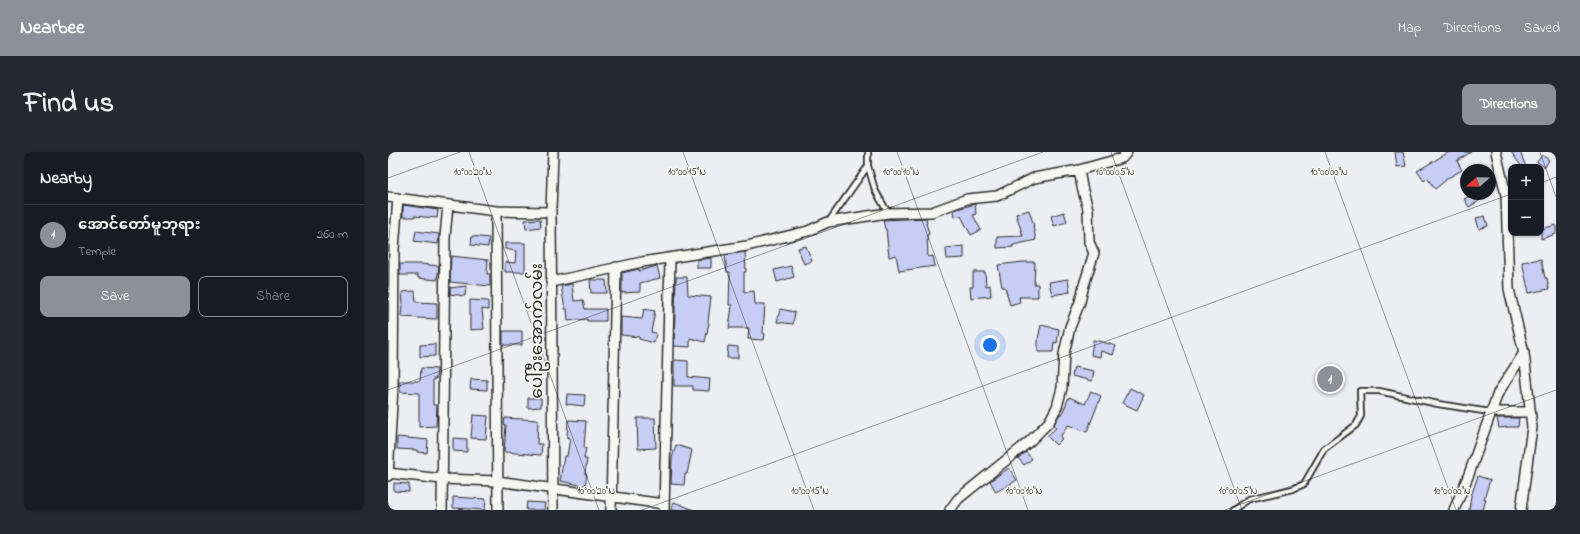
<!DOCTYPE html>
<meta charset="utf-8">
<style>
:root{--surface:#171b24;--page:#242831;--text:#f1f3f6;--muted:#9ea1a6;--line:#363941;--accent:#8c9099}
body{margin:0;font-family:"Indie Flower","Noto Sans Myanmar",sans-serif;background:var(--page);color:var(--text)}
.controls{position:absolute;right:12px;top:12px;display:grid;overflow:hidden;border-radius:8px;box-shadow:0 1px 3px #0004}
.controls button{width:36px;height:36px;display:grid;place-items:center;padding:0;border:0;border-bottom:1px solid var(--line);background:var(--surface);color:var(--text);font:20px sans-serif}
.compass{position:absolute;left:1072px;top:12px;width:36px;height:36px;border-radius:50%;background:var(--surface);box-shadow:0 1px 3px #0004;rotate:250deg}
.you{position:absolute;left:602px;top:193px;width:14px;height:14px;margin:-10px;border:3px solid #fff;border-radius:50%;background:#1a73e8;box-shadow:0 0 0 6px #1a73e833}
.badge{display:grid;place-items:center;width:26px;height:26px;border-radius:50%;background:var(--accent);color:#fff;font-size:13px;font-weight:700}
.pin{position:absolute;translate:-50% -50%;border:2px solid #fff;box-shadow:0 1px 4px #0006}
.list{margin:0;padding:0;list-style:none}
h2{display:flex;justify-content:space-between;align-items:center;height:52px;margin:0;padding:0 16px;font-size:17px}
h2 small{font-size:13px;font-weight:400;color:var(--muted)}
.list li{display:grid;grid-template-columns:26px 1fr auto;gap:12px;align-items:center;box-sizing:border-box;height:60px;padding:0 16px;border-top:1px solid var(--line)}
.list b{display:block;font-size:15px;white-space:nowrap}
.list p{margin:0;font-size:13px;white-space:nowrap;color:var(--muted)}
.list em{font-size:13px;font-style:normal;color:var(--muted)}
.actions{display:flex;gap:8px;padding:12px 16px}
.actions a{flex:1;padding:9px 0;border:1px solid var(--accent);border-radius:8px;text-align:center;font-size:14px;color:var(--accent)}
.actions .main{background:var(--accent);color:#fff}
.map{position:relative;flex:none;width:1168px;height:358px;overflow:hidden;border-radius:8px}
header{display:flex;align-items:center;gap:24px;box-sizing:border-box;height:56px;padding:0 20px;background:var(--accent);color:#fff}
header strong{font-size:19px}
nav{display:flex;gap:22px;margin-inline-start:auto;font-size:14px}
.intro{display:flex;align-items:center;justify-content:space-between;box-sizing:border-box;height:96px;padding:0 24px}
h1{margin:0;font-size:28px}
.button{padding:10px 18px;border-radius:8px;background:var(--accent);color:#fff;font-size:14px;font-weight:700}
main{display:flex;gap:24px;padding:0 24px}
aside{flex:1;background:var(--surface);border-radius:8px;box-shadow:0 1px 3px #0004}
.map>svg:first-child{display:block}
.building{fill:#c7cef6;stroke:#2b2b2b}
.lines{fill:none;stroke-linecap:round;stroke-linejoin:round}
.lane-casing{stroke:#2b2b2b;stroke-width:8}
.street-casing{stroke:#2b2b2b;stroke-width:12}
.lane{stroke:#f6f6f2;stroke-width:4.5}
.street{stroke:#f6f6f2;stroke-width:9}
.ticks{fill:none;stroke:#2b2b2b;stroke-width:1;stroke-opacity:0.45}
.labels{text-anchor:middle;stroke-width:3;stroke-linejoin:round;paint-order:stroke}
.street-label{font-size:17px;fill:#2b2b2b;stroke:#f6f6f2}
.ticks-label{font-size:10px;text-anchor:middle;fill:#2b2b2b;stroke:#f6f6f2;stroke-width:3;stroke-linejoin:round;paint-order:stroke}
</style>
<header>
<strong>Nearbee</strong>
<nav><a>Map</a><a>Directions</a><a>Saved</a></nav>
</header>
<div class="intro"><h1>Find us</h1><a class="button">Directions</a></div>
<main>
<aside>
<h2>Nearby<small></small></h2>
<ul class="list">
<li><span class="badge">1</span><div><b>အောင်တော်မူဘုရား</b><p>Temple</p></div><em>260 m</em></li>
</ul>
<div class="actions"><a class="main">Save</a><a>Share</a></div>
</aside>
<div class="map">
<svg width="1168" height="358" viewBox="0 0 1168 358">
<rect width="100%" height="100%" fill="#edeef3"/>
<filter id="ink" filterUnits="userSpaceOnUse"><feTurbulence type="fractalNoise" baseFrequency=".025" numOctaves="2"/><feDisplacementMap in="SourceGraphic" scale="8" xChannelSelector="R" yChannelSelector="G"/><feConvolveMatrix kernelMatrix="1 2 1 2 8 2 1 2 1" color-interpolation-filters="sRGB"/></filter>
<g filter="url(#ink)">
<!-- building -->
<path class="building" d="M1007,0H1015L1018,14L1009,15Z
M1061,0H1083L1069,9L1074,18L1058,27V28L1047,37L1039,26L1036,29L1029,19Z
M1123,0H1132L1138,15H1134Z
M1154,3L1161,8L1157,15L1149,10Z
M1085,42H1087L1091,49L1081,55L1076,47Z
M587,52L588,62L585,63L593,78L583,83L573,64L567,65L566,58Z
M15,53L50,58L49,66L26,64V65H15Z
M641,58L646,74H645L648,88L625,93V95L609,96V85L635,84L628,62Z
M676,60L679,70L666,74L663,64Z
M1097,64L1100,74L1091,77L1088,66Z
M538,66L539,71H538L541,82L539,83L540,105L545,104L547,114L511,119L508,103L501,105L498,77H497L495,68Z
M152,67L153,75L138,77L137,68Z
M1168,73V82L1153,87V77Z
M28,79L51,82L50,92L26,89Z
M84,84L101,86L100,95L83,93Z
M117,91H137V120H117V110L127,111L128,99L117,97Z
M418,94L424,109L416,112L410,96Z
M576,94V106L559,107L558,96Z
M357,100L358,120H356V140L366,139L367,152H377L375,181L377,182L376,188L360,187L361,176H341L344,153H341L342,120H339L337,103Z
M63,104L100,108L99,122H102V134L62,130Z
M323,106V116H309V108Z
M1153,107L1157,126H1159L1161,137L1141,141L1134,110Z
M635,110H647L646,132H650V145H631L632,150L622,153L617,135H614L610,113Z
M12,112H33L51,114L49,128L30,126V123H12Z
M269,114L272,126L252,131V140L234,141V121L251,117V119Z
M403,114L406,125L389,130L386,118Z
M585,120H597L598,134L602,133L603,144L583,146L582,135H585Z
M288,125H299L300,143L323,145L320,170L321,171L317,190L302,186V195L286,194Z
M680,127L682,140L664,143L661,130Z
M202,128H218L219,141H203Z
M184,132L186,149L195,148L197,157H218V169H199V167L180,169L179,157H177L173,134Z
M78,134L77,144L62,142V136Z
M27,139L28,150L49,151V167L13,165L14,153H15L14,140Z
M82,148L100,149V158L94,157L96,177L82,178Z
M256,157L267,159L263,180L268,181L266,191L251,187V185L233,183V165L254,167Z
M392,157L407,160L405,172L389,170Z
M653,173L671,177L669,191L666,190L665,200H650V187Z
M115,179H134V193H115Z
M705,188L715,190L728,194L725,203L713,199L712,205L703,203Z
M47,192V204L32,205V193Z
M340,194L350,195V206H339Z
M286,208L300,209V225L322,227L321,239L305,238V234H286Z
M686,215L706,219L704,229L684,224Z
M33,216L49,217L48,227H45V253H49L48,274L31,275V241L12,240V229H32Z
M83,227L99,228V238L82,237Z
M742,236L756,243L749,258L734,251Z
M703,239L713,244L699,280L680,273L672,285L674,287L668,293L659,284L668,276L665,274L672,262H674L681,245L697,252Z
M179,242L197,243L196,254L178,252Z
M140,246H153V255L140,256Z
M85,263L100,264L98,287L83,286Z
M117,266L150,268L149,292H154L153,303L116,300L118,273L116,272Z
M249,266H267L268,296L250,297Z
M1109,266H1131L1130,275H1122L1111,276Z
M180,268L198,269L196,296H198L196,307H199L197,322H199L197,334L172,329L176,304H179L182,286H179Z
M9,285L40,288L39,301L29,300V298L9,297Z
M65,286L79,287V300L65,299Z
M288,293L304,298L299,322H297L296,333L283,332L284,306Z
M638,300L644,307L636,313L630,306Z
M621,316L629,328L608,340L602,329Z
M1090,324L1102,328L1096,347H1098L1095,358H1081L1083,344Z
M6,331L21,332V340L6,339Z
M65,345L98,347L97,358L65,356Z
M139,350L157,351L156,358H138Z
M286,350L306,358H283Z"/>
<g class="lines">
<!-- lane casing -->
<g class="lane-casing">
<path id="lane" d="M480,14L487,38L500,61
M441,69L480,14V0
M845,358L861,347L905,337L916,332L936,297L968,273L973,264L972,239H991L1050,252L1102,260"/>
</g>
<!-- street casing -->
<g class="street-casing">
<path id="street" d="M1108,0L1118,43L1121,137L1136,201L1144,275L1133,358
M0,45L108,59L163,60
M108,59L110,358
M163,130L254,110L359,94L420,79L440,70L500,61L544,60L579,47L609,44L646,26L691,18
M1102,260H1142
M0,321L54,327L109,329L276,352
M0,324L5,234L6,97L10,46
M54,358L57,85L60,53
M165,358L163,60L165,0
M223,358L228,115
M276,358L282,107
M562,358L570,347L642,289L661,270L669,255L674,236L676,202L682,175L692,150L696,133L706,101L701,90L700,57L694,35L691,18L734,6L739,0
M1066,358L1081,322L1110,241L1136,201"/>
</g>
<!-- lane -->
<use href="#lane" class="lane"/>
<!-- street -->
<use href="#street" class="street"/>
</g>
</g>
<!-- ticks -->
<path class="ticks" d="M81,0L211,358M295,0L426,358M509,0L640,358M723,0L854,358M937,0L1068,358M1152,0L1168,45M0,26L72,0M1153,31L1168,25M0,238L655,0M254,358L1123,42M837,358L1168,238"/>
<g class="labels">
<!-- street labels -->
<g class="street-label">
<text transform="translate(148 179) rotate(-90)" y="6">ပေါ်ဦးအောက်လမ်း</text>
</g>
</g>
<g class="ticks-label">
<text x="85" y="23">10°00'20"N</text>
<text x="299" y="23">10°00'15"N</text>
<text x="513" y="23">10°00'10"N</text>
<text x="727" y="23">10°00'05"N</text>
<text x="941" y="23">10°00'00"N</text>
<text x="208" y="342">10°00'20"N</text>
<text x="422" y="342">10°00'15"N</text>
<text x="636" y="342">10°00'10"N</text>
<text x="850" y="342">10°00'05"N</text>
<text x="1064" y="342">10°00'00"N</text>
</g>
</svg>
<div class="controls">
<button>+</button>
<button>−</button>
</div>
<svg class="compass" viewBox="-18 -18 36 36"><path d="M0-13l5 13h-10z" fill="#e53935"/><path d="M0 13l5-13h-10z" fill="#9ea1a6"/></svg>
<div class="you"></div>
<div class="pin badge" style="left:942px;top:227px">1</div>
</div>
</main>
